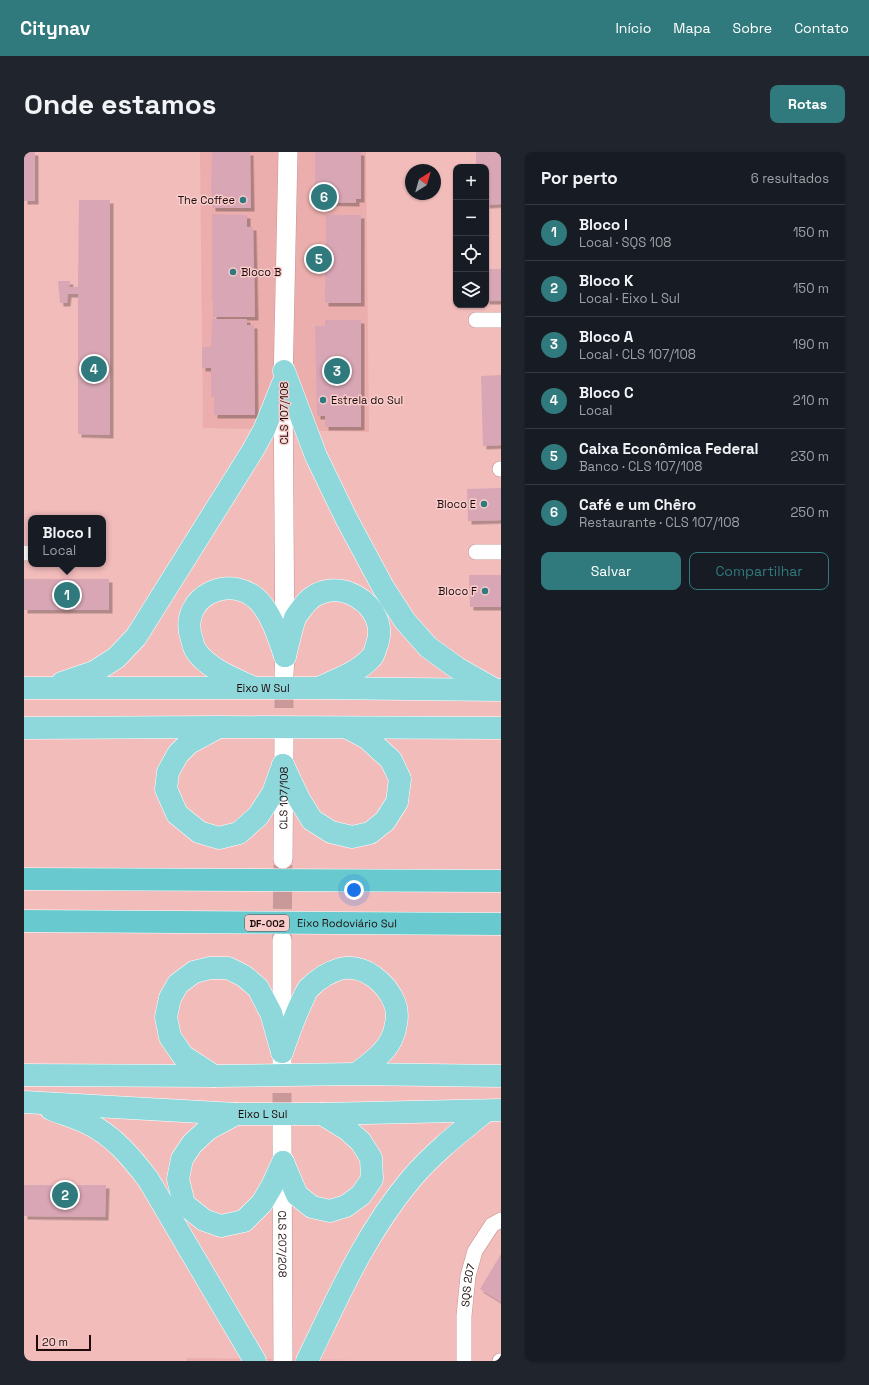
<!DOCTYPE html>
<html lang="pt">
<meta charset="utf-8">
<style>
:root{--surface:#171b24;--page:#20242c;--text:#f1f3f6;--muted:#9ea1a6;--line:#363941;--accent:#307a7d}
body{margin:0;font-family:"Space Grotesk",sans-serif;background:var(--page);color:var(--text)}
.controls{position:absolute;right:12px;top:12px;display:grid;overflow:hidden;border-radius:8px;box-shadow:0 1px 3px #0004}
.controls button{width:36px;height:36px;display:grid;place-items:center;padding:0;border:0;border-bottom:1px solid var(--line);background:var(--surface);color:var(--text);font:20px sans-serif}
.compass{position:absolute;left:381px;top:12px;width:36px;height:36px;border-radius:50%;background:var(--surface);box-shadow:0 1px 3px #0004;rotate:37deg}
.scale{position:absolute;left:12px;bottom:10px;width:55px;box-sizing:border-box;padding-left:4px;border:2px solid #1e0c0c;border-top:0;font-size:11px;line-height:14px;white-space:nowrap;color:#1e0c0c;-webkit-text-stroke:3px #f8cdcb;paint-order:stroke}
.you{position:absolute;left:330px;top:738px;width:14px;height:14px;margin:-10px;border:3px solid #fff;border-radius:50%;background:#1a73e8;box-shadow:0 0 0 6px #1a73e833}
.badge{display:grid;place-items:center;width:26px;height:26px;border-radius:50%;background:var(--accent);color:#fff;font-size:13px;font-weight:700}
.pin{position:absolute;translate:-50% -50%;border:2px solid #fff;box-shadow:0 1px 4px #0006}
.popup{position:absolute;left:4px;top:363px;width:78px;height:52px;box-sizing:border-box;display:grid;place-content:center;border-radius:8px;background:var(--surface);filter:drop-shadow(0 1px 3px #0005);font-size:13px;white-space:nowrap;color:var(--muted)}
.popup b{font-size:15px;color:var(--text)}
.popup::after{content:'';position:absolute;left:50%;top:100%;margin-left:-8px;border:8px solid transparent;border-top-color:var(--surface)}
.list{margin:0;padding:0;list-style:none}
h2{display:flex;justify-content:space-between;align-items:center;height:52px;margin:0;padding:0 16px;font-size:17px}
h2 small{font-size:13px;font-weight:400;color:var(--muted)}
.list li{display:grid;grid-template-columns:26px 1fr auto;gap:12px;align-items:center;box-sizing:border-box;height:56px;padding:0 16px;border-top:1px solid var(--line)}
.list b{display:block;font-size:15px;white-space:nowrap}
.list p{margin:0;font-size:13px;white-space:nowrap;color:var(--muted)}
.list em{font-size:13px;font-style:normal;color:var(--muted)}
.actions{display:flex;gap:8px;padding:12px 16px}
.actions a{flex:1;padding:9px 0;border:1px solid var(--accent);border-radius:8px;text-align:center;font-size:14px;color:var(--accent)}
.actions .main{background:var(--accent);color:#fff}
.icon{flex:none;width:22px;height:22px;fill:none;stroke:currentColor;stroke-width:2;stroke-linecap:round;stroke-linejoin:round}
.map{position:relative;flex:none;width:477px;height:1209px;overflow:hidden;border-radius:8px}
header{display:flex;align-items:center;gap:24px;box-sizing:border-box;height:56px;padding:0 20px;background:var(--accent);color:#fff}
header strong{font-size:19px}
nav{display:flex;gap:22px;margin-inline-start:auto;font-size:14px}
.intro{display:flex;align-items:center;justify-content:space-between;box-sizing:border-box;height:96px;padding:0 24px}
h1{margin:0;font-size:28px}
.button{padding:10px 18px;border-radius:8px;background:var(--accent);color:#fff;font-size:14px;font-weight:700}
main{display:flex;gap:24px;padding:0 24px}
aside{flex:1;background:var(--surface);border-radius:8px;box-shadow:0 1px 3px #0004}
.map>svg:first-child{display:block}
.built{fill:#ebaead}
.building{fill:#d9a6b5;filter:url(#shadow)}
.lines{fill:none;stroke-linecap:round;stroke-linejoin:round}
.tertiary-tunnel{stroke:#c89998;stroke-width:19;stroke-dasharray:19 10;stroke-linecap:butt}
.minor-casing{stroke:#c79493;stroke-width:16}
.tertiary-casing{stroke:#c79493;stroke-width:20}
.primary-casing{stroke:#fff;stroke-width:23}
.trunk-casing{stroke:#fff;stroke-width:23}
.minor{stroke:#fff;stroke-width:15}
.tertiary{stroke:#fff;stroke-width:19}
.primary{stroke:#8ed7db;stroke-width:22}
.trunk{stroke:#68cacf;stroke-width:22}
.poi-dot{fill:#307a7d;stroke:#f8cdcb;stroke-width:1.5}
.labels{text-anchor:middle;stroke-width:3;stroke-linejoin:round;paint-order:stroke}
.shield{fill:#f8cdcb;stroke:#5f4645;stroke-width:1}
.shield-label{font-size:10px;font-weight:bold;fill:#1e0c0c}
.poi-label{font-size:11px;fill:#1e0c0c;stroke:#f8cdcb;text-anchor:end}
.street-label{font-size:11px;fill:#1e0c0c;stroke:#f8cdcb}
</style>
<header>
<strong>Citynav</strong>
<nav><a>Início</a><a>Mapa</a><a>Sobre</a><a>Contato</a></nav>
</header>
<div class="intro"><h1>Onde estamos</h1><a class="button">Rotas</a></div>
<main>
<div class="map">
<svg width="477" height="1209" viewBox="0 0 477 1209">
<defs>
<filter id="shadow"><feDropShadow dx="3.5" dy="3.5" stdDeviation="0" flood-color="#0004"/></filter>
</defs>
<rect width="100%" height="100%" fill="#f2bcbb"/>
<!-- built -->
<path class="built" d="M176,0H342L345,280L179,276Z
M162,1206L341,1208L162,1209Z"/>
<!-- building -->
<path class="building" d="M0,0H11V49H0Z
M188,0H226L227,56H188L187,36Z
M291,0H337V47H332V51L291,50Z
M452,0H477V52L462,53V15H452Z
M55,48H86V283L54,282V142H44L43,151H36L34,129H46L45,135H54Z
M188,62L223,63V75H229L231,165H189V150H188Z
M302,63H337V151H301Z
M462,117H477V149H462Z
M188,167H223V173H230L231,263H190V245H187V216H178V195H187Z
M301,168H337V275H301V264H293L291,174H301Z
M477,223V293L459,294L457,224Z
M477,336V368L444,369L443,337Z
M445,423H477V455H446Z
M0,427H85V458H0Z
M0,1033H82L81,1065L0,1064Z
M477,1102V1150L456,1137Z"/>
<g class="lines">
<!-- tertiary-tunnel -->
<path class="tertiary-tunnel" d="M260,585V522
M258,786L259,713
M258,912V975"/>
<!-- minor casing -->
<g class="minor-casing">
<g id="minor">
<path d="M452,168H477"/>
<path d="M476,317H477"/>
<path d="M452,400H477"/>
<path d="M0,401H7"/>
<path id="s1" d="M440,1209V1164L444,1124L451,1099L468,1073L477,1068"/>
<path d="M476,1209H477"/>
</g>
</g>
<!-- tertiary casing -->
<g class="tertiary-casing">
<g id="tertiary">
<path d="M260,522L261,504L259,231L264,0"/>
<path id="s2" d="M259,707L260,585"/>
<path d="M258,912V788"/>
<path id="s3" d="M258,975L259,1209"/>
</g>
</g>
<!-- primary casing -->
<g class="primary-casing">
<g id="primary">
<path d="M260,219L292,304L322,366L359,435L381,469L404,495L433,516L470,537"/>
<path d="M261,504C264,492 267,478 271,466C273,462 276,459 278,456C306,415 370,453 352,495C351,499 350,504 347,506C334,520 316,526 299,534"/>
<path d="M38,531L70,520L92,506L112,485L229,298L240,278L259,231"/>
<path d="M226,534C207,525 185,517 172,499C170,496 169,492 168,488C152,443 212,417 239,454C250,469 255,487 261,504"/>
<path id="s4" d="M0,536H294L477,538"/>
<path d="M0,576L197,575L477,576"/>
<path d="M193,576L165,591L154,602L144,620L142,637L153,662L175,680L195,686L215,681L234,664L249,641L259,613"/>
<path d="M259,613L275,647L288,668L307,680L328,685L346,681L361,669L373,650L376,627L367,608L343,586L324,576"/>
<path d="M258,900C264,883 270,866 278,849C280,845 282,839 285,836C294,827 305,820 316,817C340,811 363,831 371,852C375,862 372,878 367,888C360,902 345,912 332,922"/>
<path d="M0,923L190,924L332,922L477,924"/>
<path d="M190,924L159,904L146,885L142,865L146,846L154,832L170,820L186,816H204L220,824L234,836L247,861L258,900"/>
<path id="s5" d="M0,950L212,962H298L477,958"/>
<path d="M27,957C39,962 51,965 63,971C89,983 107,1005 124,1027L231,1209"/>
<path d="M212,962L184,977L168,992L158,1007L154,1027L160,1052L180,1068L197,1074L220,1069L238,1051L248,1034L259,1010"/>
<path d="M259,1010L273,1043L288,1055L306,1059L322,1054L337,1043L348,1027L347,1006L337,990L324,978L298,962"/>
<path d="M283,1209C314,1145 341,1082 387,1027C409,1001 436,980 462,959"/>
</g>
</g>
<!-- trunk casing -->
<g class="trunk-casing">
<g id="trunk">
<path d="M0,727L477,729"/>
<path id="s6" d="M0,769L477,772"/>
</g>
</g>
<!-- minor -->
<use href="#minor" class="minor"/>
<!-- tertiary -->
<use href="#tertiary" class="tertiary"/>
<!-- primary -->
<use href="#primary" class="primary"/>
<!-- trunk -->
<use href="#trunk" class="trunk"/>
</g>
<!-- markers -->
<g class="poi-dot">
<circle cx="219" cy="48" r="4"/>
<circle cx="209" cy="120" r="4"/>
<circle cx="299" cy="248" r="4"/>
<circle cx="460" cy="352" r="4"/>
<circle cx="461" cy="439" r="4"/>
</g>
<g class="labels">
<!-- shield labels -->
<rect class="shield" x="221" y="763" width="44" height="16" rx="3"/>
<g class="shield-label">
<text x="243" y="775">DF-002</text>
</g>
<!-- poi labels -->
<g class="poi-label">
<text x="211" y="52">The Coffee</text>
<text x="217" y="124" text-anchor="start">Bloco B</text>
<text x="307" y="252" text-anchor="start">Estrela do Sul</text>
<text x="452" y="356">Bloco E</text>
<text x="453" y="443">Bloco F</text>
</g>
<!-- street labels -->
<g class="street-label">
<text transform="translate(260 261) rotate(-90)" y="4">CLS 107/108</text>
<text dy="4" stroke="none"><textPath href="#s4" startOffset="239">Eixo W Sul</textPath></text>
<text dy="4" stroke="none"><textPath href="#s2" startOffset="61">CLS 107/108</textPath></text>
<text dy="4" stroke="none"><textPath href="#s6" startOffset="323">Eixo Rodoviário Sul</textPath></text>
<text dy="4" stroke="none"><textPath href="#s5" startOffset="239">Eixo L Sul</textPath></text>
<text dy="4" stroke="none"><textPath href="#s3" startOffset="117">CLS 207/208</textPath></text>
<text dy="4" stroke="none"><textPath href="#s1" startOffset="76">SQS 207</textPath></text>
</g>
</g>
</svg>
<div class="controls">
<button>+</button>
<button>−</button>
<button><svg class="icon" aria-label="locate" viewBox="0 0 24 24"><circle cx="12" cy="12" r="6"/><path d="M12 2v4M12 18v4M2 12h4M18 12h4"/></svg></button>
<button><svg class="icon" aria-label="layers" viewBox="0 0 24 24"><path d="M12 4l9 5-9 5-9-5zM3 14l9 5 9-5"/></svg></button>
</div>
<svg class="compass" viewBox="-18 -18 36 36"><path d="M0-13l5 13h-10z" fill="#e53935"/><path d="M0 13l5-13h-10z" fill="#9ea1a6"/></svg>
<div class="scale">20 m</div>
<div class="you"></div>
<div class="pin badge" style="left:43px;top:443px">1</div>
<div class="popup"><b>Bloco I</b>Local</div>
<div class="pin badge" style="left:41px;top:1043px">2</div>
<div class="pin badge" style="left:313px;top:219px">3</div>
<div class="pin badge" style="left:70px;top:217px">4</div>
<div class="pin badge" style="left:295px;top:107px">5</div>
<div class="pin badge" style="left:300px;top:45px">6</div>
</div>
<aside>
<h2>Por perto<small>6 resultados</small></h2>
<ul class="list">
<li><span class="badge">1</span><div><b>Bloco I</b><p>Local · SQS 108</p></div><em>150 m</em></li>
<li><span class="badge">2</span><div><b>Bloco K</b><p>Local · Eixo L Sul</p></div><em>150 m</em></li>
<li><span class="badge">3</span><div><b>Bloco A</b><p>Local · CLS 107/108</p></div><em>190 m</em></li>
<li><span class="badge">4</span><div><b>Bloco C</b><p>Local</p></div><em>210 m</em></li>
<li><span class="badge">5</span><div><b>Caixa Econômica Federal</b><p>Banco · CLS 107/108</p></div><em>230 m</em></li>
<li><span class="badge">6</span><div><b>Café e um Chêro</b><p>Restaurante · CLS 107/108</p></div><em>250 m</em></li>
</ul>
<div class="actions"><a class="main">Salvar</a><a>Compartilhar</a></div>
</aside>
</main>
